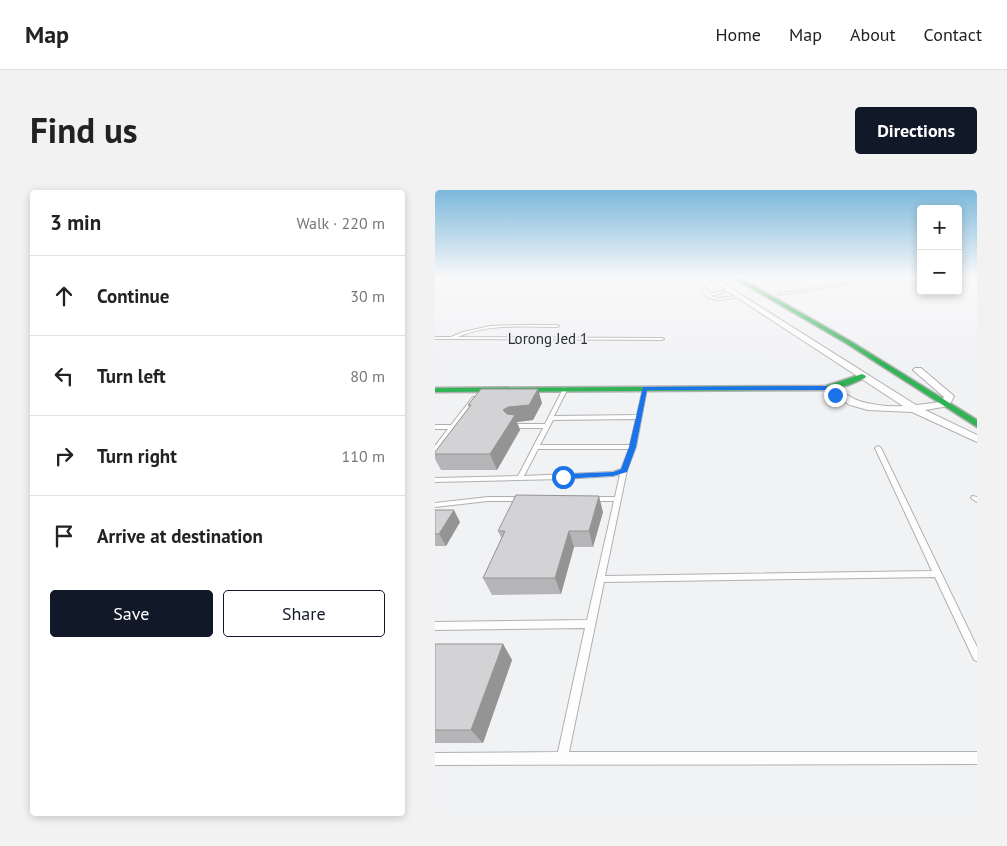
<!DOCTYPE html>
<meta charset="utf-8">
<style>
:root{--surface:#fff;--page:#f2f2f2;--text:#222;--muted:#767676;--line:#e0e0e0;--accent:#111827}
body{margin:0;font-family:"PT Sans",sans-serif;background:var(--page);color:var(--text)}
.controls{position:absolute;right:15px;top:15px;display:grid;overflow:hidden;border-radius:5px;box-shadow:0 2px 8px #0003}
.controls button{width:45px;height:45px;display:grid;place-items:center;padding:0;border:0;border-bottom:1px solid var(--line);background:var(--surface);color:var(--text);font:25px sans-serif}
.stop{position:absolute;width:15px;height:15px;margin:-11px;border:4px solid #1a73e8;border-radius:50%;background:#fff}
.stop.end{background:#1a73e8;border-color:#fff;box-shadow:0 1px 5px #0008}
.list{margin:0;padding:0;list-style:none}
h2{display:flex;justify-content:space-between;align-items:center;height:65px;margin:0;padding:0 20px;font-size:21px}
h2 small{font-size:16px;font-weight:400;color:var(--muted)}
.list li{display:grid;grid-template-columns:32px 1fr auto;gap:15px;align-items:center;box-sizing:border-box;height:80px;padding:0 20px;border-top:1px solid var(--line)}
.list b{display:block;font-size:19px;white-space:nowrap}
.list em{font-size:16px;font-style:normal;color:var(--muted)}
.actions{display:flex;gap:10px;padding:15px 20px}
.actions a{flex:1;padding:11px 0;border:1px solid var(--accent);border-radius:5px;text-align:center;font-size:18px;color:var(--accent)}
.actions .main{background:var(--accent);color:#fff}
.icon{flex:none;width:28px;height:28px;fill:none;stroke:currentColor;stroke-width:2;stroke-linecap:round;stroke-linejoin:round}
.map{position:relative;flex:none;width:542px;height:626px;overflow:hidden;border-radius:5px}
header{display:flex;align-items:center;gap:30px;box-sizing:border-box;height:70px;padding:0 25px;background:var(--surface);border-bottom:1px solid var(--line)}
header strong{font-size:24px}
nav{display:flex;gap:28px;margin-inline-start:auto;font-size:18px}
.intro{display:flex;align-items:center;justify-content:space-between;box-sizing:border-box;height:120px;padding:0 30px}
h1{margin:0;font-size:35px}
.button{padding:12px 22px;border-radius:5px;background:var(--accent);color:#fff;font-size:18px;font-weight:700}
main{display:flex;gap:30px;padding:0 30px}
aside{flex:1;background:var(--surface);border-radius:5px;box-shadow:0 2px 8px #0003}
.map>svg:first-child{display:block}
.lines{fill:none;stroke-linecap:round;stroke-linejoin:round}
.lane-casing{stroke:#b0b0b1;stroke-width:2}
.street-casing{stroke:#b0b0b1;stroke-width:2}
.fast-casing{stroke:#b0b0b1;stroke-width:3}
.lane{fill:#fdfdfd;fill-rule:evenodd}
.street{fill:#fdfdfd;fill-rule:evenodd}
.fast{fill:#30b455;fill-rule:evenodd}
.wall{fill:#b5b5b7}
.shaded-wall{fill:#949495}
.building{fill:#d3d3d5;stroke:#949495}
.route{fill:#1a73e8}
.labels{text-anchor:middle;stroke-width:4;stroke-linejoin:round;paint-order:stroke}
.far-street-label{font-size:15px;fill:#2b2c2d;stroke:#f0f2f5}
</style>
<header>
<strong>Map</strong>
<nav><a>Home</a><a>Map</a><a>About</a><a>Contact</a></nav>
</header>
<div class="intro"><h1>Find us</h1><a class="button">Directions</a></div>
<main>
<aside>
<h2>3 min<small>Walk · 220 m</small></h2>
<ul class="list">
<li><svg class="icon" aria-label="ahead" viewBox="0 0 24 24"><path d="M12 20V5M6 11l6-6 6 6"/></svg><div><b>Continue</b></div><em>30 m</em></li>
<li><svg class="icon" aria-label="left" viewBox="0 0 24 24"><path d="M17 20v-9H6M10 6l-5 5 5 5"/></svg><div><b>Turn left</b></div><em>80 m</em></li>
<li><svg class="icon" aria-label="right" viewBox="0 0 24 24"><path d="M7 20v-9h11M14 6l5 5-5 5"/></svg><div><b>Turn right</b></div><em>110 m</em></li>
<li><svg class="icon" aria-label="arrive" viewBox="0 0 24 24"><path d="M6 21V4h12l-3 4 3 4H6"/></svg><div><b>Arrive at destination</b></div></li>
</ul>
<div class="actions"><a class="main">Save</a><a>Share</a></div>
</aside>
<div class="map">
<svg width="542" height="626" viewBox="0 0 542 626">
<rect width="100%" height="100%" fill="#f1f2f4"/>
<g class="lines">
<!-- lane casing -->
<g class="lane-casing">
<path id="lane" d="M0,87H3L0,92Z
M449,87H456L345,105L343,104Z
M259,90C266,92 270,98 274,104L293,100L295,101L275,106L284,108L302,106L304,107L284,110L273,108L266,97L259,92Z
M82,135H122L124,136L122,137C89,137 54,133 23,147L227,148L229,149L227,150L0,149V147H16L28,142L55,136Z
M129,197L133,198L119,226L202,225L208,198L210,197L212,198L201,257L192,280L170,386L497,381L440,258L443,256L446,258L542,457V471L539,470L500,387L169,392L134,562H542V574L0,575V563L123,562L150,438L0,440V432L152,430L179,311H158L155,309L158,307H180L185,284L178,286L128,289L0,292V288L83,286L108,238H78L75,236L78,234H110ZM201,229L195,255H105L118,230ZM103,259H194L186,279L177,282L89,286Z
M39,207L41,208V210L2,261L0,262V256L13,239H0V235H16L37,208Z
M537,306L542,307V312L536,308Z
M53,307H87L90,309L87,311H53L0,317V313Z"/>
</g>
<!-- street casing -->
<g class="street-casing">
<path id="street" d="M271,87H278L481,215L506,212L509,207L478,180L480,178H486L519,206L514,216L490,220L542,245V252L477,222L433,220L415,215L388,200V196C398,194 413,207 424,211C438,215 453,217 468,216Z"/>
</g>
<!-- fast casing -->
<g class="fast-casing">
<path id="fast" d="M297,87H303L415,151L542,230V237L411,153Z
M427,184L431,186L430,188L414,195L391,200L0,202V198L391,196Z"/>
</g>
<!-- lane -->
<use href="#lane" class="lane"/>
<!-- street -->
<use href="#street" class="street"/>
<!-- fast -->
<use href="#fast" class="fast"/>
</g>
<!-- wall -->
<path class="wall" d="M107,213L98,230L82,232L85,240L62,280H6L0,269V262L34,217L33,215Z
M0,320L25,332L11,356H0Z
M168,322L158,357H139L126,404L57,405L48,388L67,349L63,341Z
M0,454H68L77,470L48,553H0Z"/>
<!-- shaded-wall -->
<path class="shaded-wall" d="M103,199L107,213L98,230L82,232L85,240L62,280L55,264L68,220Z
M164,306L168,322L158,357L154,341Z
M19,320L25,332L11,356L4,344Z
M134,341L139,357L126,404L120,388Z
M68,454L77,470L48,553L36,540Z"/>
<!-- building -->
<path class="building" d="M46,199H103L94,215L73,217L68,220L72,224L80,225L55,264H0V262L36,215H33Z
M81,305L164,306L154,341H134L120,388H48L70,341H63Z
M0,320H19L4,344H0Z
M0,454H68L36,540H0Z"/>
<!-- sky -->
<linearGradient id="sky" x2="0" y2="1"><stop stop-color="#7cb8db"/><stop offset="0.5" stop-color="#f9f9fa"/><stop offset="1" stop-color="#f9f9fa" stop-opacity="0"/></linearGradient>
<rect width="542" height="175" fill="url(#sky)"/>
<!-- route -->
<path class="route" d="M391,196L402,203V206H398L390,200H212L201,257L192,282L178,286L128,289L125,287L128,284L178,282L186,279L194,257L208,197Z"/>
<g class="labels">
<!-- far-street labels -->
<g class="far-street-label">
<text x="113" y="154">Lorong Jed 1</text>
</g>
</g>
</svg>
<div class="controls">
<button>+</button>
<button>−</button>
</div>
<div class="stop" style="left:128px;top:287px"></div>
<div class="stop end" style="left:400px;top:205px"></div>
</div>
</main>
